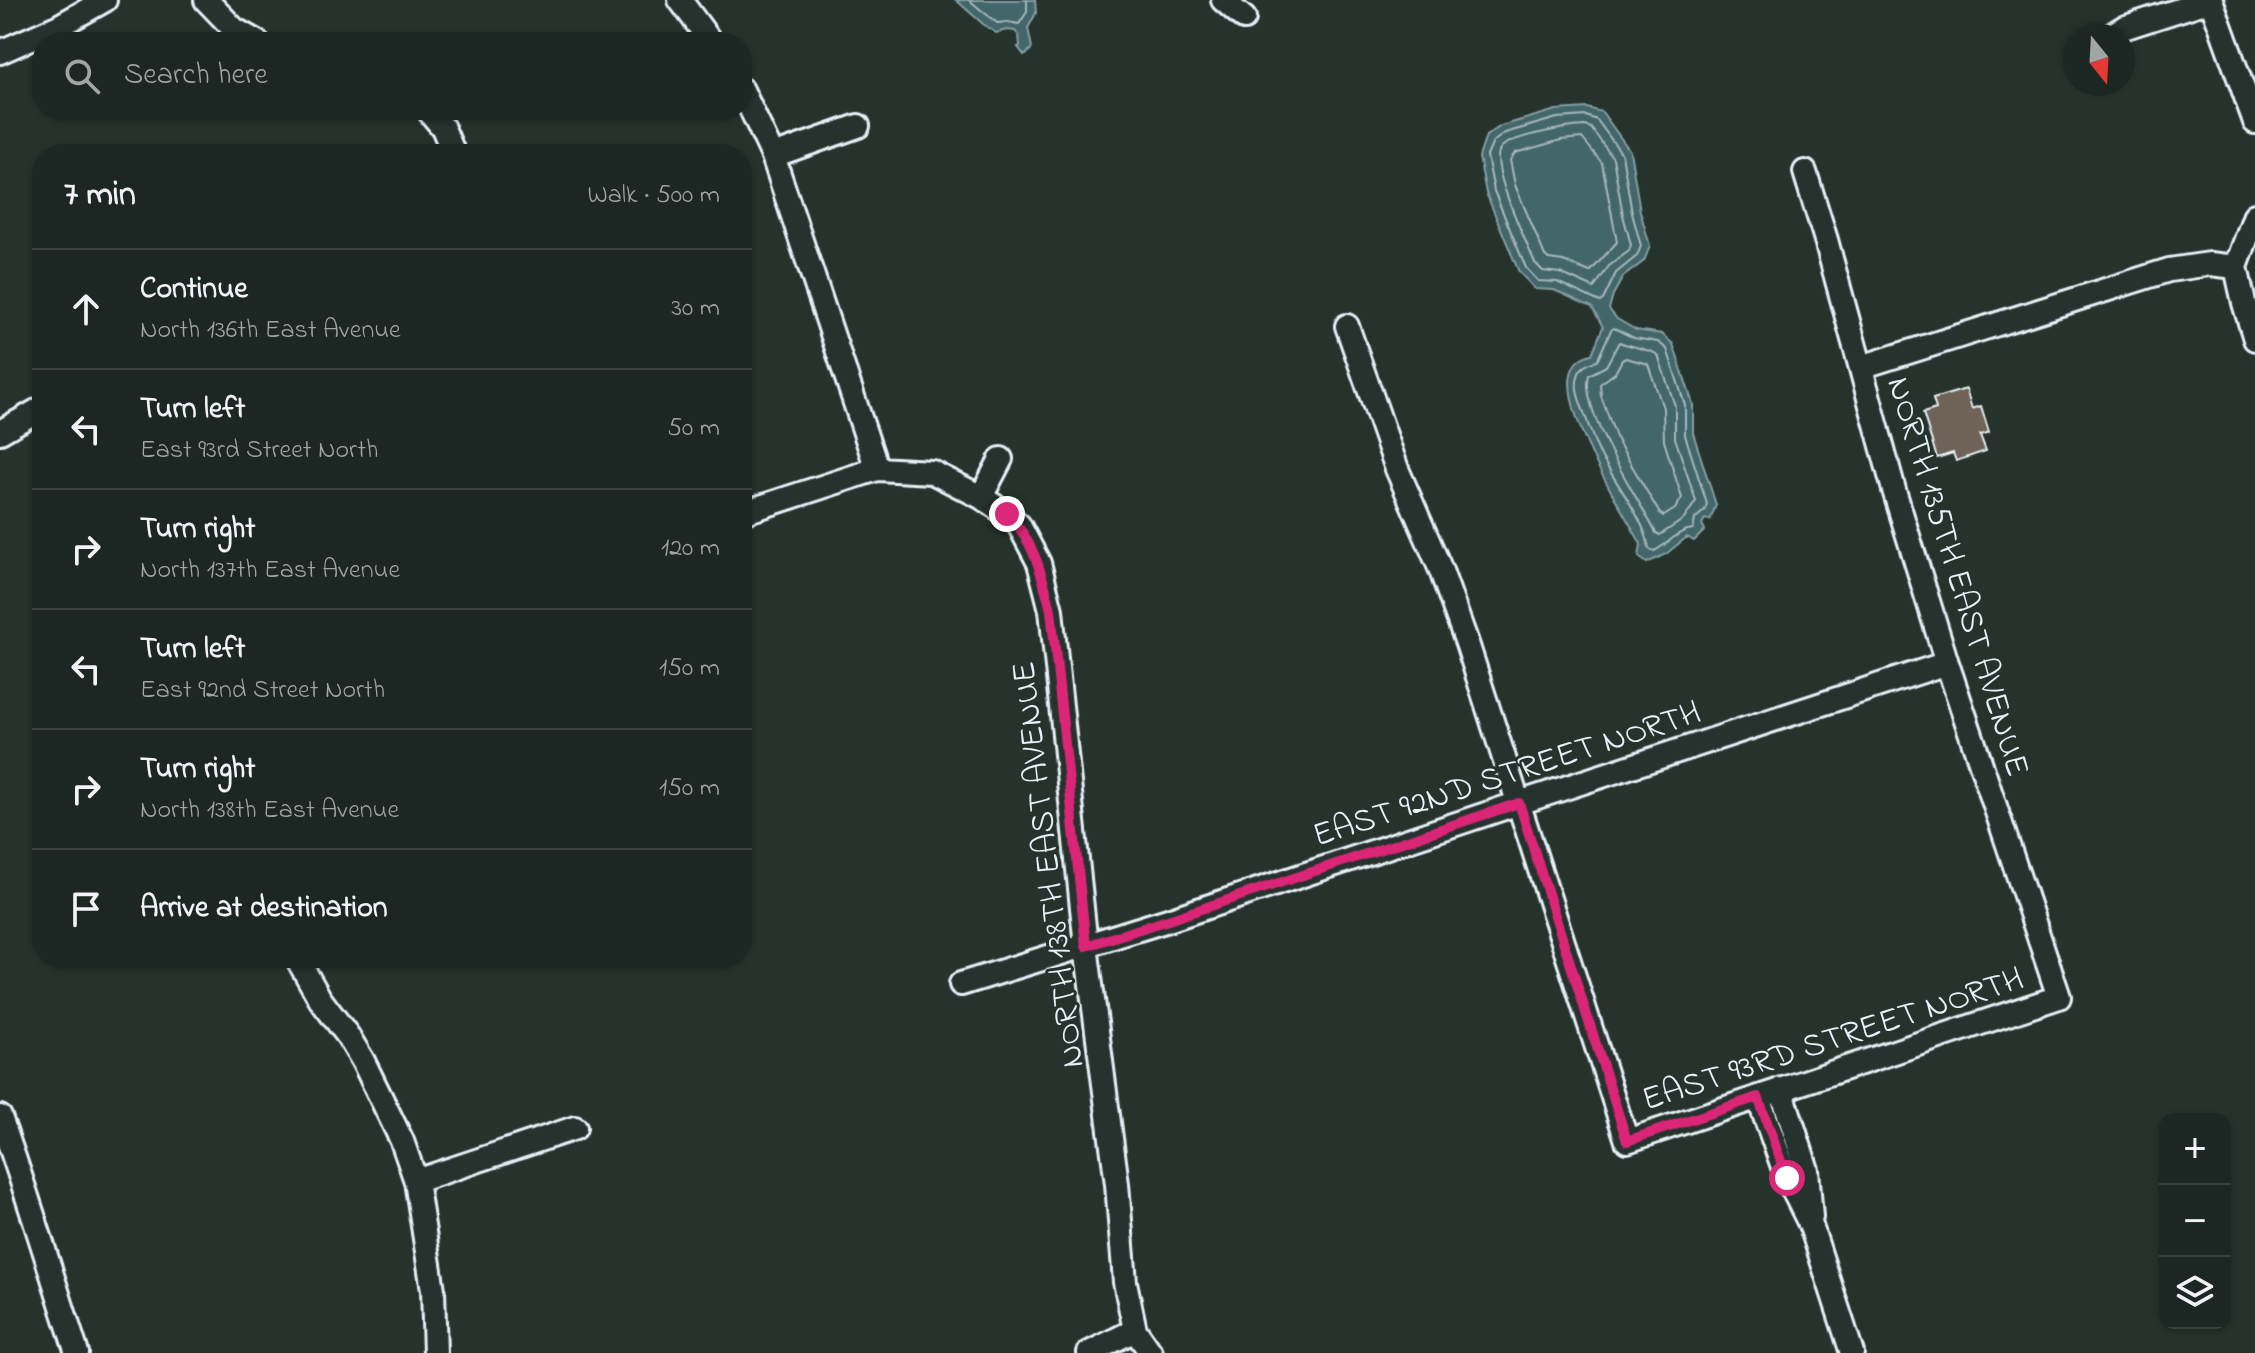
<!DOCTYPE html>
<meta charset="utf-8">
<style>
:root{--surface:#1c2622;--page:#252e2a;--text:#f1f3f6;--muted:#a0a5a5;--line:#3a4340}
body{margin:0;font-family:"Indie Flower",sans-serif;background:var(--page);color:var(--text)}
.controls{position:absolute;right:24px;bottom:24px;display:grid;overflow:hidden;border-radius:16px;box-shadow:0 2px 6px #0004}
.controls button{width:72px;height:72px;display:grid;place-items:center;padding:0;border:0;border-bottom:2px solid var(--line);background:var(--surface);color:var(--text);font:40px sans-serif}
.compass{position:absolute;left:2063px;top:24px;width:72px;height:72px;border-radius:50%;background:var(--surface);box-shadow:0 2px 6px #0004;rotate:162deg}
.stop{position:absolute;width:24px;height:24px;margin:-18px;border:6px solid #db2777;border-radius:50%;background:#fff}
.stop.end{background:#db2777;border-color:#fff;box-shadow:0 2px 8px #0008}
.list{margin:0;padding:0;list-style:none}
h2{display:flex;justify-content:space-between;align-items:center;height:104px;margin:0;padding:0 32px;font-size:34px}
h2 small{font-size:26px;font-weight:400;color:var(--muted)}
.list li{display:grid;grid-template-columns:52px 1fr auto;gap:24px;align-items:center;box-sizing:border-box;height:120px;padding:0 32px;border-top:2px solid var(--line)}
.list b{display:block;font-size:30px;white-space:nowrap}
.list p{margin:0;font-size:26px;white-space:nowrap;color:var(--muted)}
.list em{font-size:26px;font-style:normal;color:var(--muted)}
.icon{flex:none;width:44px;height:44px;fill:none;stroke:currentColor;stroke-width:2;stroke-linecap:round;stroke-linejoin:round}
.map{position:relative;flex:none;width:2255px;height:1353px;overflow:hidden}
.search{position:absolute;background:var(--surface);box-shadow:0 2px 6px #0004;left:32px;top:32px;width:720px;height:88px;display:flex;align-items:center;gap:20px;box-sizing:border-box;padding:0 28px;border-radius:32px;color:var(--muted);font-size:30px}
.panel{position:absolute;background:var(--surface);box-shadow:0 2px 6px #0004;left:32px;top:144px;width:720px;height:824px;border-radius:32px}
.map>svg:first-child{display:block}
.water{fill:#436669;stroke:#859ea2;stroke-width:2}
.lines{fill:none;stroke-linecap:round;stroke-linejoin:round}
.shore{stroke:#a6b9bf;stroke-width:2}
.building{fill:#6e6457;stroke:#e8f1f8;stroke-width:2}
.street-casing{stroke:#e8f1f8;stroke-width:28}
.street{stroke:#26332d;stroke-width:22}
.route{stroke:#db2777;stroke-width:10}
.labels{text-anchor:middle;stroke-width:6;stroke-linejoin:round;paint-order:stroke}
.street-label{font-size:34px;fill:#e8f1f8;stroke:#26332d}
</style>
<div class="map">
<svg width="2255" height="1353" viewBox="0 0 2255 1353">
<rect width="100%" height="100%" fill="#26332d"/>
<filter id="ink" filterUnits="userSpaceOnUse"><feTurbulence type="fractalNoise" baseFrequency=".0125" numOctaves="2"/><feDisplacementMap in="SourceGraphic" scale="16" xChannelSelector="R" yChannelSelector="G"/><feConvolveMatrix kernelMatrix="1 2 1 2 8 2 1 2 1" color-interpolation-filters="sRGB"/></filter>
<g filter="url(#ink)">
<!-- water -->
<path class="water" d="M956,0H1035L1036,13L1028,28L1032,48L1026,55H1024L1018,47L1020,46L1019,36L1015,31L1007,30L996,33L983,24Z
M1587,108L1602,112L1630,151L1640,211L1650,246L1644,261L1623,277L1613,295L1609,309L1617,319L1636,330L1662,334L1673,344L1693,404V433L1716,505L1710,520L1705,519L1702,524L1705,530L1694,541L1687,537L1666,554L1647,563L1639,557L1641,544C1626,514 1527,367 1592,354L1603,327L1592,307L1554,290L1535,289L1519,272L1486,193L1479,157L1486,136L1501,126L1556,110Z"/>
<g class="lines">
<!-- shore -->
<path class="shore" d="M969,0L997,23L1007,22L1019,24L1027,12V0
M1586,116L1597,120L1622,154L1632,213L1641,246L1637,256L1616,273L1603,300L1600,302L1557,282L1538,281L1526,268L1494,191L1487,156L1493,142L1505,133L1557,118Z
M1585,126L1591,128L1613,158L1623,215L1631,245L1629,251L1609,266L1594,288L1560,273L1543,271L1535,263C1527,243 1489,166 1500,149C1509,136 1568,127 1585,126Z
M1582,138L1602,163L1617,242L1590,272L1563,261L1549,259L1545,256L1515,185L1510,160L1515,153L1561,140Z
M1614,328L1634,338L1658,342L1667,349L1685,405V435L1707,504L1705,510L1695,519L1693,529C1677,530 1668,545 1654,551L1649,549C1647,521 1611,478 1598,450C1593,439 1589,427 1585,415C1580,402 1573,387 1579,373C1583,364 1591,364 1598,359L1611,330Z
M1619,342C1629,346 1652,350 1658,355L1675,406V438L1696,501L1684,519L1660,535L1656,533C1639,499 1579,411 1589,375L1606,366Z
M1626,358L1648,364L1663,408L1664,441L1682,498L1675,509L1664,516L1660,514L1617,440L1601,396L1600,384L1615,373L1622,360Z"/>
</g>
<!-- building -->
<path class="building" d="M1966,389L1972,409L1981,406L1989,432L1980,435L1986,451L1956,461L1953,453L1937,458L1923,413L1936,409L1933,399Z"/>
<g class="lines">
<!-- street casing -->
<g class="street-casing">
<path id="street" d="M206,0L234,29L257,42
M680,0L711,42
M1223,0L1244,18
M2211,0L2255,122
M2110,36L2123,28L2210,0
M0,52L59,26L105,0
M742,90L773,156L877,469
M428,110L443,128L454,154
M773,156L858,126
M2255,215L2236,267L2244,303L2255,339
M1347,326L1397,469L1440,568L1467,643L1627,1141L2059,997L1947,663L1894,490L1826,240L1805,172
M1861,367L2169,270L2210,264L2236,267
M0,432L42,408
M981,497L1001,459
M742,513L877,469L932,472L981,497L1007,514L1019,525L1039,563L1051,610L1086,946L1117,1184L1125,1282L1135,1330L1151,1353
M297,958L320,999L348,1036L363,1061L402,1141L416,1181L433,1290L435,1353
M961,984L1168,920L1519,803L1947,663
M1781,1089L1807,1170L1811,1217
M1758,1097L1787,1178L1811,1226L1852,1353
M0,1117C28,1195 51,1274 77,1353
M416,1181L575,1128
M1089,1353L1135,1330"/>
</g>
<!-- street -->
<use href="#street" class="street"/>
</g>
</g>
<g class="lines" filter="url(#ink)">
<!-- route -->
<path class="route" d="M1007,514C1034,540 1042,575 1051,610L1086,946L1168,920L1519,803L1627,1141L1758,1097L1787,1178"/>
</g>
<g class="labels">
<!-- street labels -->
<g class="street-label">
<text transform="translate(1960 576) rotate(73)" y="12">NORTH 135TH EAST AVENUE</text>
<text transform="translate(1506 772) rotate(-18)" y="12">EAST 92ND STREET NORTH</text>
<text transform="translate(1046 865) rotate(-97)" y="12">NORTH 138TH EAST AVENUE</text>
<text transform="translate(1832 1037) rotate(-18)" y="12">EAST 93RD STREET NORTH</text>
</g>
</g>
</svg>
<div class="controls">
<button>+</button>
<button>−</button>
<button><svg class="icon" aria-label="layers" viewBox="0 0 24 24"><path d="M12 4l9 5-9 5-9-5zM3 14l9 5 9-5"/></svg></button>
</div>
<svg class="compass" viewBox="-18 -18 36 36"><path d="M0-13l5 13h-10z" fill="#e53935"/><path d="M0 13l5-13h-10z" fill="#a0a5a5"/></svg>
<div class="stop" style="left:1787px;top:1178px"></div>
<div class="stop end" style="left:1007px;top:514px"></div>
<div class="search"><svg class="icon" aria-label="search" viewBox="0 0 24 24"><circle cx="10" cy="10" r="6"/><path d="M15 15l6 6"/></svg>Search here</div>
<section class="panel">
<h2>7 min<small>Walk · 500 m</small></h2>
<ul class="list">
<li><svg class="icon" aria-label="ahead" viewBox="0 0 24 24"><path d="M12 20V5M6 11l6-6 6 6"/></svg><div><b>Continue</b><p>North 136th East Avenue</p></div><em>30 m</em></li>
<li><svg class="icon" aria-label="left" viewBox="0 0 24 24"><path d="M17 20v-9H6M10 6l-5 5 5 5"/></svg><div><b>Turn left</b><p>East 93rd Street North</p></div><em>50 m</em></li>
<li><svg class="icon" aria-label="right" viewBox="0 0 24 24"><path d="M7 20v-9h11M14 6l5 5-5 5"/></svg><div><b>Turn right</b><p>North 137th East Avenue</p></div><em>120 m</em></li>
<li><svg class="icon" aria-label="left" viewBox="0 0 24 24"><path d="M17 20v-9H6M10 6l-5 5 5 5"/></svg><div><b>Turn left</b><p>East 92nd Street North</p></div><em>150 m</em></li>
<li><svg class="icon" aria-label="right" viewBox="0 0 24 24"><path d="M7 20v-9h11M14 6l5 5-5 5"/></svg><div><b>Turn right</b><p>North 138th East Avenue</p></div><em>150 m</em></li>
<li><svg class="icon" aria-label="arrive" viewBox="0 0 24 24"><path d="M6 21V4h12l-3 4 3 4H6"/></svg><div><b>Arrive at destination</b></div></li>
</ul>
</section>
</div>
